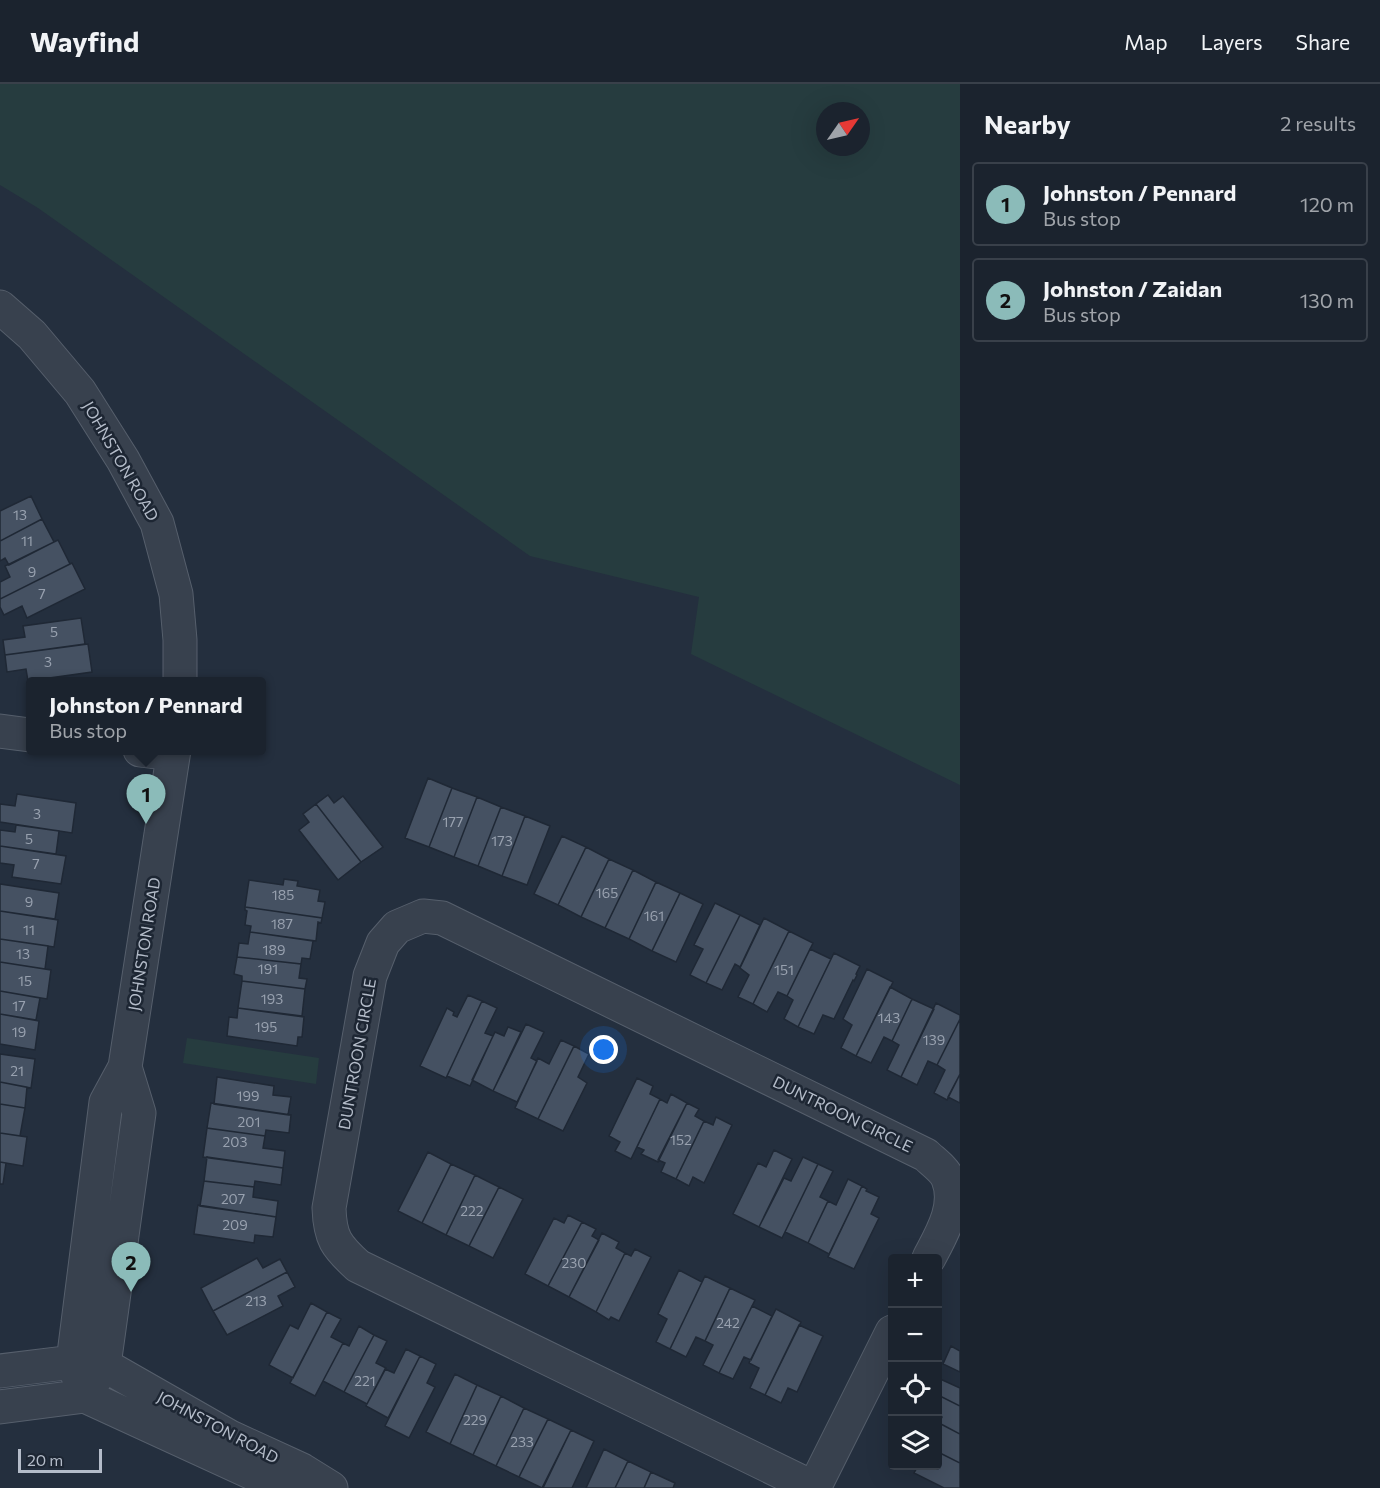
<!DOCTYPE html>
<meta charset="utf-8">
<style>
:root{--surface:#1b232e;--page:#282f3a;--text:#f1f3f6;--muted:#a0a4aa;--line:#39404a;--accent:#8bbbb9}
body{margin:0;font-family:Commissioner,sans-serif;background:var(--page);color:var(--text)}
.controls{position:absolute;right:18px;bottom:18px;display:grid;overflow:hidden;border-radius:6px;box-shadow:0 6px 24px #0002}
.controls button{width:54px;height:54px;display:grid;place-items:center;padding:0;border:0;border-bottom:2px solid var(--line);background:var(--surface);color:var(--text);font:30px sans-serif}
.compass{position:absolute;left:816px;top:18px;width:54px;height:54px;border-radius:50%;background:var(--surface);box-shadow:0 6px 24px #0002;rotate:56deg}
.scale{position:absolute;left:18px;bottom:15px;width:84px;box-sizing:border-box;padding-left:6px;border:3px solid #b4bcc9;border-top:0;font-size:16px;line-height:21px;white-space:nowrap;color:#b4bcc9;-webkit-text-stroke:4px #1d2633;paint-order:stroke}
.you{position:absolute;left:604px;top:966px;width:21px;height:21px;margin:-15px;border:4px solid #fff;border-radius:50%;background:#1a73e8;box-shadow:0 0 0 9px #1a73e833}
.badge{display:grid;place-items:center;width:39px;height:39px;border-radius:50%;background:var(--accent);color:#111;font-size:20px;font-weight:700}
.pin{position:absolute;translate:-50% -50px;filter:drop-shadow(0 2px 3px #0008)}
.pin::after{content:'';position:absolute;top:32px;width:21px;height:18px;background:inherit;clip-path:polygon(0 0,100% 0,50% 100%)}
.popup{position:absolute;left:26px;top:593px;width:240px;height:78px;box-sizing:border-box;display:grid;place-content:center;border-radius:6px;background:var(--surface);filter:drop-shadow(0 2px 4px #0005);font-size:20px;white-space:nowrap;color:var(--muted)}
.popup b{font-size:22px;color:var(--text)}
.popup::after{content:'';position:absolute;left:50%;top:100%;margin-left:-12px;border:12px solid transparent;border-top-color:var(--surface)}
.list{margin:0;padding:0;list-style:none}
h2{display:flex;justify-content:space-between;align-items:center;height:78px;margin:0;padding:0 24px;font-size:26px}
h2 small{font-size:20px;font-weight:400;color:var(--muted)}
.list li{display:grid;grid-template-columns:39px 1fr auto;gap:18px;align-items:center;box-sizing:border-box;height:84px;margin:0 12px 12px;padding:0 12px;border:2px solid var(--line);border-radius:6px}
.list b{display:block;font-size:22px;white-space:nowrap}
.list p{margin:0;font-size:20px;white-space:nowrap;color:var(--muted)}
.list em{font-size:20px;font-style:normal;color:var(--muted)}
.icon{flex:none;width:33px;height:33px;fill:none;stroke:currentColor;stroke-width:2;stroke-linecap:round;stroke-linejoin:round}
.map{position:relative;flex:none;width:960px;height:1404px;overflow:hidden}
header{display:flex;align-items:center;gap:36px;box-sizing:border-box;height:84px;padding:0 30px;background:var(--surface);border-bottom:2px solid var(--line)}
header strong{font-size:28px}
nav{display:flex;gap:33px;margin-inline-start:auto;font-size:21px}
main{display:flex}
aside{flex:1;background:var(--surface)}
.map>svg:first-child{display:block}
.green{fill:#263c3f;fill-rule:evenodd}
.building{fill:#455162;stroke:#1f2835;stroke-width:1.5}
.lines{fill:none;stroke-linecap:round;stroke-linejoin:round}
.minor-casing{stroke:#565f6c;stroke-width:35}
.minor{stroke:#38414e;stroke-width:33}
.labels{text-anchor:middle;stroke-width:5;stroke-linejoin:round;paint-order:stroke}
.number-label{font-size:14px;fill:#98a1af}
.street-label{font-size:16px;fill:#b4bcc9;stroke:#1d2633}
</style>
<header>
<strong>Wayfind</strong>
<nav><a>Map</a><a>Layers</a><a>Share</a></nav>
</header>
<main>
<div class="map">
<svg width="960" height="1404" viewBox="0 0 960 1404">
<rect width="100%" height="100%" fill="#242f3e"/>
<!-- green -->
<path class="green" d="M0,0H960V701L691,570L699,513L530,472L38,124L0,101ZM825,27H861V63H825Z
M187,954L319,974L316,1000L183,979Z"/>
<!-- building -->
<path class="building" d="M31,412L42,435L0,457V427Z
M42,435L54,458L9,481L5,474L0,477V457Z
M58,456L70,480L0,515V498L10,493L5,482Z
M72,479L85,505L27,534L22,522L4,531L0,523V515Z
M81,534L85,560L5,571L3,556L25,553L23,542Z
M88,560L92,588L28,597L26,585L7,588L5,571Z
M428,694L452,704L429,763L405,754Z
M452,704L477,713L454,773L429,763Z
M17,710L76,719L72,749L0,738V720L15,722Z
M328,711L334,719L343,712L383,763L361,778L316,720Z
M477,713L501,723L478,782L454,773Z
M316,720L361,778L338,796L299,746L309,738L303,730Z
M501,723L525,732L502,792L478,782Z
M525,732L550,742L527,801L502,792Z
M16,741L59,747L56,770L0,762V746L15,748Z
M562,752L586,763L558,821L534,810Z
M0,762L66,772L61,800L12,793L14,781L0,779Z
M586,763L609,775L581,833L558,821Z
M609,775L633,786L605,844L581,833Z
M633,786L656,798L629,855L605,844Z
M284,795L298,797L297,802L320,806L318,817L325,818L322,834L245,823L249,796L283,801Z
M656,798L680,809L652,867L629,855Z
M0,800L59,809L55,835L0,827Z
M680,809L703,820L676,878L652,867Z
M715,819L740,831L706,899L690,891L703,865L694,861Z
M245,823L322,834L321,839L318,838L316,857L250,848L251,842L245,841L247,827L245,826Z
M0,827L58,836L54,863L0,855Z
M740,831L760,841L740,883L735,880L722,906L706,899Z
M764,834L789,847L753,920L738,913L749,891L740,884Z
M789,847L813,859L787,912L778,908L767,928L753,920Z
M250,848L313,857L310,875L302,874L301,880L237,873L239,859L248,860Z
M0,855L48,862L45,885L0,878Z
M810,865L831,875L798,943L784,935L793,916L787,912Z
M834,869L860,882L856,890L857,891L854,897L853,896L834,935L823,931L814,950L798,943Z
M237,873L301,880L299,894L307,895L305,905L242,897V892L234,890Z
M0,878L51,886L47,915L0,907Z
M867,885L893,898L856,972L841,964L852,941L843,935Z
M242,897L305,905L302,932L238,924Z
M890,903L912,915L892,957L884,953L871,979L856,972Z
M0,907L40,914L36,936L0,930Z
M468,911L482,917L446,994L420,982L447,924L454,928L453,931L457,933Z
M912,915L934,925L901,993L887,986L899,961L892,957Z
M482,917L497,924L485,949L493,952L470,1002L447,992Z
M936,919L960,931V935L937,981L928,977L917,1001L901,993Z
M238,924L304,933L302,953H298L297,962L227,952L229,933L237,934Z
M0,930L39,937L35,966L0,960Z
M960,935V990L947,1016L934,1009L945,986L937,981Z
M526,940L544,948L531,974L537,977L517,1018L493,1007Z
M508,943L521,948L493,1007L472,996L495,948L504,952Z
M561,956L574,962L538,1035L515,1024L538,974L549,980Z
M574,962L589,970L578,993L587,999L563,1047L538,1035Z
M0,970L35,975L31,1004L0,998Z
M960,990V1019L948,1013Z
M217,993L274,1002L273,1011L291,1013L288,1031L214,1020Z
M637,994L653,1002L650,1010L660,1015L631,1075L615,1067L620,1058L609,1052Z
M0,998L27,1003L25,1024L0,1020Z
M671,1010L687,1019L658,1078L641,1070L644,1066L637,1063L660,1015L667,1019Z
M211,1019L291,1031L289,1049L266,1046L265,1052L207,1044Z
M687,1019L699,1025L695,1032L704,1037L676,1095L661,1088L665,1079L658,1076Z
M0,1020L25,1024L20,1052L0,1049Z
M716,1033L732,1041L704,1099L693,1093L689,1102L676,1095L704,1037L713,1041Z
M207,1044L265,1052L263,1064L285,1067L283,1084L203,1073Z
M0,1049L27,1053L23,1082L0,1078Z
M774,1066L792,1075L759,1143L733,1130L758,1079L766,1083Z
M428,1068L451,1080L422,1139L398,1127Z
M207,1073L283,1084L281,1101L255,1097L254,1103L204,1097Z
M803,1073L818,1080L782,1154L759,1143L784,1094L791,1097Z
M0,1078L6,1079L3,1100H0Z
M451,1080L475,1091L446,1151L422,1139Z
M818,1080L833,1087L820,1113L828,1117L808,1159L785,1148Z
M475,1091L499,1103L469,1162L446,1151Z
M848,1095L862,1102L829,1170L808,1159L828,1117L836,1121Z
M204,1097L254,1103L253,1113L278,1117L276,1133L200,1122Z
M862,1102L867,1105L866,1107L879,1113L871,1130L879,1134L854,1185L828,1173Z
M499,1103L523,1115L493,1174L469,1162Z
M198,1121L276,1133L273,1153L255,1151L254,1159L194,1150Z
M568,1131L582,1138L548,1202L525,1190L554,1134L564,1139Z
M582,1138L596,1145L592,1152L599,1156L569,1213L548,1202Z
M602,1149L619,1158L616,1164L625,1169L596,1228L569,1213Z
M635,1165L651,1173L619,1237L611,1233L609,1236L596,1228L625,1169L631,1172Z
M257,1174L263,1184L280,1175L287,1188L213,1227L201,1204Z
M679,1186L702,1198L670,1265L656,1258L667,1235L658,1230Z
M287,1188L295,1203L278,1212L283,1222L227,1251L213,1227Z
M705,1192L730,1204L705,1257L696,1253L686,1273L670,1265Z
M730,1204L755,1216L719,1289L703,1281L713,1261L705,1257Z
M311,1219L327,1228L293,1294L269,1281L290,1241L298,1245Z
M752,1222L772,1232L751,1276L744,1273L733,1295L719,1289Z
M776,1225L801,1238L765,1311L750,1304L759,1284L749,1279Z
M327,1228L341,1235L331,1253L343,1259L315,1312L290,1299Z
M799,1241L823,1252L797,1308L788,1304L781,1319L765,1311Z
M359,1242L374,1251L344,1308L323,1297L343,1259L349,1262Z
M374,1251L387,1257L376,1279L386,1284L367,1320L344,1308Z
M951,1262L960,1267V1288L943,1280Z
M406,1265L420,1272L388,1334L366,1322L385,1285L394,1289Z
M420,1272L436,1280L427,1299L435,1303L409,1354L385,1342Z
M455,1290L477,1301L450,1360L426,1348Z
M938,1294L960,1304V1322L938,1311Z
M477,1301L501,1312L473,1371L450,1360Z
M938,1311L960,1322V1350L939,1339L942,1333L938,1331Z
M501,1312L524,1324L496,1382L473,1371Z
M524,1324L548,1335L519,1393L496,1382Z
M548,1335L571,1346L542,1404L519,1393Z
M939,1339L960,1350V1379L938,1368Z
M571,1346L594,1357L572,1404H543Z
M604,1365L628,1377L615,1404H586Z
M938,1368L960,1379V1404H944L914,1389L918,1382H938Z
M628,1377L651,1388L644,1404H615Z
M651,1388L675,1399L673,1404H644Z"/>
<g class="lines">
<!-- minor casing -->
<g class="minor-casing">
<path id="minor" d="M0,223L32,251L80,308L123,376L157,439L176,510L180,556V598
M0,647L30,651
M140,666L173,670
M174,666L125,983L106,1018L73,1278L85,1312L285,1404
M0,1287L73,1278L104,1281L230,1353L302,1386L331,1404
M92,1300L104,1281L139,1029L125,983
M0,1323L85,1312
M814,1404L358,1182C336,1162 330,1154 329,1124L370,892L383,859L397,843L423,832L442,834L926,1071C932,1077 945,1086 948,1095C959,1122 941,1151 929,1174
M814,1404L892,1248"/>
</g>
<!-- minor -->
<use href="#minor" class="minor"/>
</g>
<g class="labels">
<!-- number labels -->
<g class="number-label">
<text x="20" y="436">13</text>
<text x="27" y="462">11</text>
<text x="32" y="493">9</text>
<text x="42" y="515">7</text>
<text x="54" y="553">5</text>
<text x="48" y="583">3</text>
<text x="37" y="735">3</text>
<text x="453" y="743">177</text>
<text x="29" y="760">5</text>
<text x="502" y="762">173</text>
<text x="36" y="785">7</text>
<text x="607" y="814">165</text>
<text x="283" y="816">185</text>
<text x="29" y="823">9</text>
<text x="654" y="837">161</text>
<text x="282" y="845">187</text>
<text x="29" y="851">11</text>
<text x="274" y="871">189</text>
<text x="23" y="875">13</text>
<text x="268" y="890">191</text>
<text x="784" y="891">151</text>
<text x="25" y="902">15</text>
<text x="272" y="920">193</text>
<text x="19" y="927">17</text>
<text x="889" y="939">143</text>
<text x="266" y="948">195</text>
<text x="19" y="953">19</text>
<text x="934" y="961">139</text>
<text x="17" y="992">21</text>
<text x="248" y="1017">199</text>
<text x="249" y="1043">201</text>
<text x="681" y="1061">152</text>
<text x="235" y="1063">203</text>
<text x="233" y="1120">207</text>
<text x="472" y="1132">222</text>
<text x="235" y="1146">209</text>
<text x="574" y="1184">230</text>
<text x="256" y="1222">213</text>
<text x="728" y="1244">242</text>
<text x="365" y="1302">221</text>
<text x="475" y="1341">229</text>
<text x="522" y="1363">233</text>
</g>
<!-- street labels -->
<g class="street-label">
<text transform="translate(121 377) rotate(60)" y="6">JOHNSTON ROAD</text>
<text transform="translate(144 860) rotate(-81)" y="6">JOHNSTON ROAD</text>
<text transform="translate(357 970) rotate(-80)" y="6">DUNTROON CIRCLE</text>
<text transform="translate(843 1030) rotate(26)" y="6">DUNTROON CIRCLE</text>
<text transform="translate(218 1343) rotate(28)" y="6">JOHNSTON ROAD</text>
</g>
</g>
</svg>
<div class="controls">
<button>+</button>
<button>−</button>
<button><svg class="icon" aria-label="locate" viewBox="0 0 24 24"><circle cx="12" cy="12" r="6"/><path d="M12 2v4M12 18v4M2 12h4M18 12h4"/></svg></button>
<button><svg class="icon" aria-label="layers" viewBox="0 0 24 24"><path d="M12 4l9 5-9 5-9-5zM3 14l9 5 9-5"/></svg></button>
</div>
<svg class="compass" viewBox="-18 -18 36 36"><path d="M0-13l5 13h-10z" fill="#e53935"/><path d="M0 13l5-13h-10z" fill="#a0a4aa"/></svg>
<div class="scale">20 m</div>
<div class="you"></div>
<div class="pin badge" style="left:146px;top:740px">1</div>
<div class="popup"><b>Johnston / Pennard</b>Bus stop</div>
<div class="pin badge" style="left:131px;top:1208px">2</div>
</div>
<aside>
<h2>Nearby<small>2 results</small></h2>
<ul class="list">
<li><span class="badge">1</span><div><b>Johnston / Pennard</b><p>Bus stop</p></div><em>120 m</em></li>
<li><span class="badge">2</span><div><b>Johnston / Zaidan</b><p>Bus stop</p></div><em>130 m</em></li>
</ul>
</aside>
</main>
